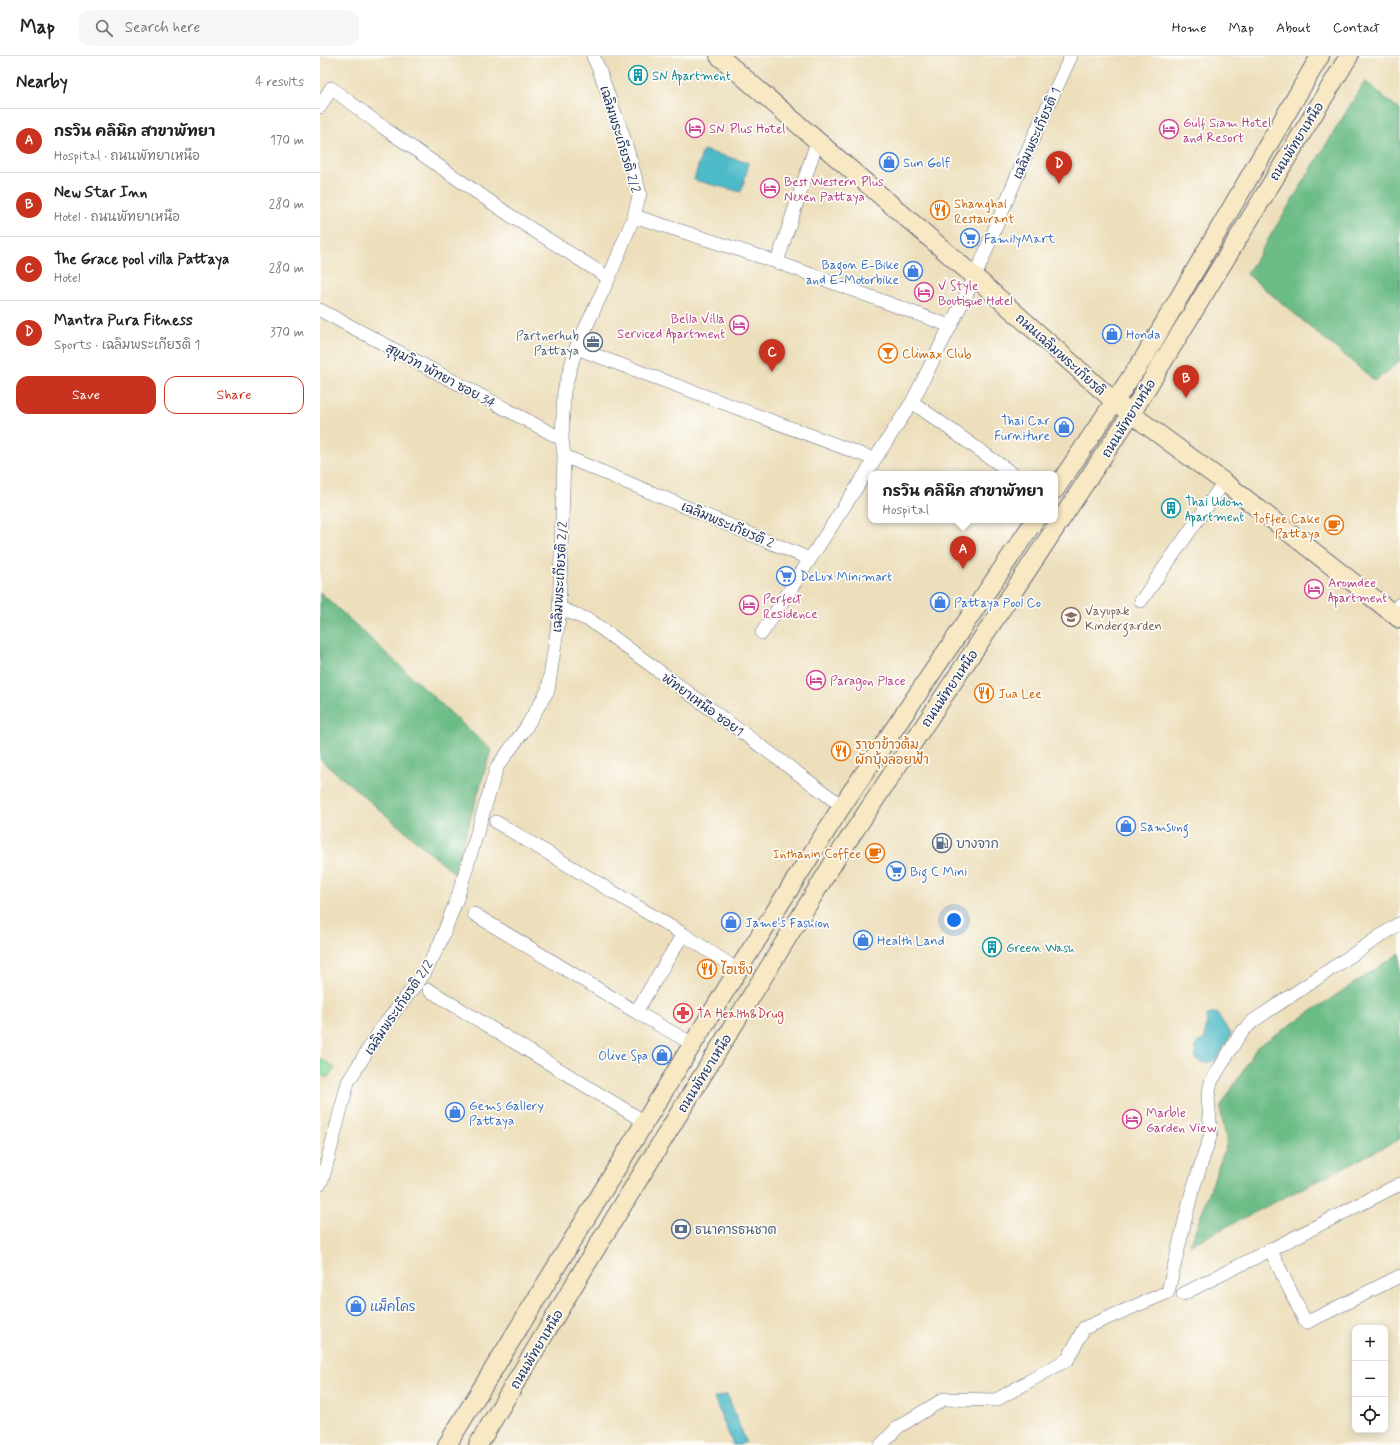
<!DOCTYPE html>
<meta charset="utf-8">
<style>
:root{--surface:#fff;--page:#f6f6f6;--text:#222;--muted:#767676;--line:#e0e0e0;--accent:#c8321e}
body{margin:0;font-family:Mynerve,"Playpen Sans Thai",sans-serif;background:var(--page);color:var(--text)}
.controls{position:absolute;right:12px;bottom:12px;display:grid;overflow:hidden;border-radius:8px;box-shadow:0 2px 10px #0003}
.controls button{width:36px;height:36px;display:grid;place-items:center;padding:0;border:0;border-bottom:1px solid var(--line);background:var(--surface);color:var(--text);font:20px sans-serif}
.you{position:absolute;left:634px;top:864px;width:14px;height:14px;margin:-10px;border:3px solid #fff;border-radius:50%;background:#1a73e8;box-shadow:0 0 0 6px #1a73e833}
.badge{display:grid;place-items:center;width:26px;height:26px;border-radius:50%;background:var(--accent);color:#fff;font-size:13px;font-weight:700}
.pin{position:absolute;translate:-50% -33px;filter:drop-shadow(0 1px 2px #0008)}
.pin::after{content:'';position:absolute;top:21px;width:14px;height:12px;background:inherit;clip-path:polygon(0 0,100% 0,50% 100%)}
.popup{position:absolute;left:548px;top:415px;width:190px;height:52px;box-sizing:border-box;display:grid;place-content:center;border-radius:8px;background:var(--surface);filter:drop-shadow(0 1px 3px #0005);font-size:13px;white-space:nowrap;color:var(--muted)}
.popup b{font-size:15px;color:var(--text)}
.popup::after{content:'';position:absolute;left:50%;top:100%;margin-left:-8px;border:8px solid transparent;border-top-color:var(--surface)}
.list{margin:0;padding:0;list-style:none}
h2{display:flex;justify-content:space-between;align-items:center;height:52px;margin:0;padding:0 16px;font-size:17px}
h2 small{font-size:13px;font-weight:400;color:var(--muted)}
.list li{display:grid;grid-template-columns:26px 1fr auto;gap:12px;align-items:center;box-sizing:border-box;height:64px;padding:0 16px;border-top:1px solid var(--line)}
.list b{display:block;font-size:15px;white-space:nowrap}
.list p{margin:0;font-size:13px;white-space:nowrap;color:var(--muted)}
.list em{font-size:13px;font-style:normal;color:var(--muted)}
.actions{display:flex;gap:8px;padding:12px 16px}
.actions a{flex:1;padding:9px 0;border:1px solid var(--accent);border-radius:12px;text-align:center;font-size:14px;color:var(--accent)}
.actions .main{background:var(--accent);color:#fff}
.icon{flex:none;width:22px;height:22px;fill:none;stroke:currentColor;stroke-width:2;stroke-linecap:round;stroke-linejoin:round}
.map{position:relative;flex:none;width:1080px;height:1389px;overflow:hidden}
header{display:flex;align-items:center;gap:24px;box-sizing:border-box;height:56px;padding:0 20px;background:var(--surface);border-bottom:1px solid var(--line)}
header strong{font-size:19px}
nav{display:flex;gap:22px;margin-inline-start:auto;font-size:14px}
.search{width:280px;height:36px;background:var(--page);display:flex;align-items:center;gap:10px;box-sizing:border-box;padding:0 14px;border-radius:12px;color:var(--muted);font-size:15px}
main{display:flex}
aside{flex:1;background:var(--surface)}
.map>svg:first-child{display:block}
.green{fill:#86dca0;stroke:#50867f}
.forest{fill:#6cbc86;stroke:#447672}
.water{fill:#4dbac8;stroke:#347493}
.lines{fill:none;stroke-linecap:round;stroke-linejoin:round}
.street-casing{stroke:#646d7f;stroke-width:14}
.secondary-casing{stroke:#646d7f;stroke-width:20}
.street{stroke:#fff;stroke-width:13}
.secondary{stroke:#f8e8c3;stroke-width:18}
.labels{text-anchor:middle;stroke-width:3.5;stroke-linejoin:round;paint-order:stroke}
.culture-label{font-size:13px;fill:#0d838f;stroke:#fdfcf7;text-anchor:start}
.hotel-label{font-size:13px;fill:#b23c85;stroke:#fdfcf7;text-anchor:start}
.street-label{font-size:13px;fill:#1b2f5e;stroke:#fdfcf7}
.shop-label{font-size:13px;fill:#366cbe;stroke:#fdfcf7;text-anchor:start}
.food-label{font-size:13px;fill:#c56008;stroke:#fdfcf7;text-anchor:start}
.service-label{font-size:13px;fill:#4e5e75;stroke:#fdfcf7;text-anchor:start}
.education-label{font-size:13px;fill:#785e54;stroke:#fdfcf7;text-anchor:start}
.health-label{font-size:13px;fill:#be3a42;stroke:#fdfcf7;text-anchor:start}
</style>
<header>
<strong>Map</strong>
<div class="search"><svg class="icon" aria-label="search" viewBox="0 0 24 24"><circle cx="10" cy="10" r="6"/><path d="M15 15l6 6"/></svg>Search here</div>
<nav><a>Home</a><a>Map</a><a>About</a><a>Contact</a></nav>
</header>
<main>
<aside>
<h2>Nearby<small>4 results</small></h2>
<ul class="list">
<li><span class="badge">A</span><div><b>กรวิน คลินิก สาขาพัทยา</b><p>Hospital · ถนนพัทยาเหนือ</p></div><em>170 m</em></li>
<li><span class="badge">B</span><div><b>New Star Inn</b><p>Hotel · ถนนพัทยาเหนือ</p></div><em>280 m</em></li>
<li><span class="badge">C</span><div><b>The Grace pool villa Pattaya</b><p>Hotel</p></div><em>280 m</em></li>
<li><span class="badge">D</span><div><b>Mantra Pura Fitness</b><p>Sports · เฉลิมพระเกียรติ 1</p></div><em>370 m</em></li>
</ul>
<div class="actions"><a class="main">Save</a><a>Share</a></div>
</aside>
<div class="map">
<svg width="1080" height="1389" viewBox="0 0 1080 1389">
<rect width="100%" height="100%" fill="#fdfcf7"/>
<filter id="ink" filterUnits="userSpaceOnUse"><feTurbulence type="fractalNoise" baseFrequency=".025" numOctaves="2"/><feDisplacementMap in="SourceGraphic" scale="8" xChannelSelector="R" yChannelSelector="G"/><feConvolveMatrix kernelMatrix="1 2 1 2 8 2 1 2 1" color-interpolation-filters="sRGB"/></filter>
<filter id="wash" filterUnits="userSpaceOnUse"><feTurbulence type="fractalNoise" baseFrequency=".012" numOctaves="4" result="noise"/><feDisplacementMap in="SourceGraphic" scale="16" xChannelSelector="R" yChannelSelector="G"/><feGaussianBlur stdDeviation="0.9" result="paint"/><feColorMatrix in="noise" values="0 0 0 0 0 0 0 0 0 0 0 0 0 0 0 0 0 1.4 0 .05"/><feComposite in="paint" operator="in"/></filter>
<g filter="url(#wash)">
<rect width="100%" height="100%" fill="#eddfbc"/>
<!-- green -->
<path class="green" d="M0,1002L15,1012L7,1022L0,1018Z"/>
<!-- forest -->
<path class="forest" d="M1045,25L1080,54V305L1055,325L927,218Z
M0,536L171,694L134,817L0,703Z
M1080,897V1083L870,1189L907,1087L900,1052L937,991Z"/>
<!-- water -->
<path class="water" d="M383,94L429,107L421,136L374,124Z
M892,957H897L911,979L896,1004C888,1007 883,1009 876,1003V991L879,986L885,983L887,960Z
M407,1338L426,1386L419,1389H413L394,1342Z"/>
</g>
<g filter="url(#ink)">
<g class="lines">
<!-- street casing -->
<g class="street-casing">
<path id="street" d="M0,51L11,32L64,72L191,160L289,222
M314,160L457,206L630,270
M457,206L497,86
M0,254L242,383
M256,292L554,403
M592,346L693,418
M244,400L490,503
M821,545L904,426
M240,552L271,565L522,750
M1072,556L1080,548
M442,577L592,346L655,221L709,91L751,0
M176,766L363,878L418,914
M154,858L316,956L373,988
M109,934L325,1066
M316,956L363,878
M0,1128L4,1118L28,1026L61,973L104,918L120,887L138,840L177,711L205,673L228,634L239,562L244,400L242,383L244,335L256,292L289,222L314,160L320,137L303,79L278,11L273,0
M950,1193L986,1267L1080,1220
M863,1238L1080,1128
M561,1389L578,1371L624,1343L676,1344L748,1303L764,1272L848,1236L871,1139L891,1078L888,1042L891,1026L920,978L933,965L1080,867"/>
</g>
<!-- secondary casing -->
<g class="secondary-casing">
<path id="secondary" d="M399,0L655,221L795,346L904,426L1080,563
M735,434L825,300L1000,0
M127,1389L418,914L522,750L715,464
M158,1389L272,1199L517,801L811,358L1029,0"/>
</g>
<!-- street -->
<use href="#street" class="street"/>
<!-- secondary -->
<use href="#secondary" class="secondary"/>
</g>
</g>
<!-- icons -->
<defs>
<g id="building-ring" transform="scale(1)"><circle r="9.5" fill="#fdfcf7" stroke="#0f9aa8" stroke-width="1.5"/><path d="M-4-6H4V6H1V3H-1V6H-4ZM-2.5-4.3h1.7v1.8h-1.7ZM.8-4.3h1.7v1.8H.8ZM-2.5-1h1.7V.8h-1.7ZM.8-1h1.7V.8H.8Z" fill="#0f9aa8"/></g>
<g id="hotel-ring" transform="scale(1)"><circle r="9.5" fill="#fdfcf7" stroke="#d1479c" stroke-width="1.5"/><path d="M-6-4.5h1.5V1H6V5H4.5V3h-9V5H-6ZM-4 0a1.8 1.8 0 1 1 3.6 0ZM.5 0V-2.5h3Q6-2.5 6 0Z" fill="#d1479c"/></g>
<g id="shop-ring" transform="scale(1)"><circle r="9.5" fill="#fdfcf7" stroke="#3f7fe0" stroke-width="1.5"/><path d="M-5-2.5h2.3a2.7 3.5 0 0 1 5.4 0H5L5.5 6h-11ZM-1.5-2.5h3a1.5 2.3 0 0 0-3 0Z" fill="#3f7fe0"/></g>
<g id="restaurant-ring" transform="scale(1)"><circle r="9.5" fill="#fdfcf7" stroke="#e8710a" stroke-width="1.5"/><path d="M-5-6h1v4h1v-4h1v4h1v-4h1v5L-1.5 .5V6h-2V.5L-5-1ZM5-6V6H3V1.5H1.5Q1.5-4 5-6Z" fill="#e8710a"/></g>
<g id="supermarket-ring" transform="scale(1)"><circle r="9.5" fill="#fdfcf7" stroke="#3f7fe0" stroke-width="1.5"/><path d="M-6-5.5h2.5l.6 2H6L4.5 2H-2.5L-4.4-4H-6ZM-1.5 3.2a1.3 1.3 0 1 0 .1 0ZM3 3.2a1.3 1.3 0 1 0 .1 0Z" fill="#3f7fe0"/></g>
<g id="office-ring" transform="scale(1)"><circle r="9.5" fill="#fdfcf7" stroke="#5c6f8a" stroke-width="1.5"/><path d="M-6-3h4V-5.5h4V-3h4V5H-6ZM-1-4.5V-3h2v-1.5ZM-6 0V1H6V0Z" fill="#5c6f8a"/></g>
<g id="bar-ring" transform="scale(1)"><circle r="9.5" fill="#fdfcf7" stroke="#e8710a" stroke-width="1.5"/><path d="M-6-5H6L.8 .8V4.5H3.5V6h-7V4.5H-.8V.8Z" fill="#e8710a"/></g>
<g id="cafe-ring" transform="scale(1)"><circle r="9.5" fill="#fdfcf7" stroke="#e8710a" stroke-width="1.5"/><path d="M-5.5-4.5H6V0H3Q3 3.5 0 3.5H-2.5Q-5.5 3.5-5.5 0ZM3-3.2v2h1.7v-2ZM-6 4.5H4V6H-6Z" fill="#e8710a"/></g>
<g id="school-ring" transform="scale(1)"><circle r="9.5" fill="#fdfcf7" stroke="#8d6e63" stroke-width="1.5"/><path d="M0-5L7-2L0 1L-7-2ZM-4 1L0 2.5L4 1V4Q0 6-4 4Z" fill="#8d6e63"/></g>
<g id="fuel-ring" transform="scale(1)"><circle r="9.5" fill="#fdfcf7" stroke="#5c6f8a" stroke-width="1.5"/><path d="M-5.5-6h7V0h2V4h1.3V-2.5L3-4.5l.8-.8L6-3V5H2.5V1h-1V6h-7ZM-4.2-4.7v3.2H.2V-4.7Z" fill="#5c6f8a"/></g>
<g id="pharmacy-ring" transform="scale(1)"><circle r="9.5" fill="#fdfcf7" stroke="#e0444e" stroke-width="1.5"/><path d="M-2-6h4v4h4v4h-4v4h-4v-4h-4v-4h4Z" fill="#e0444e"/></g>
<g id="bank-ring" transform="scale(1)"><circle r="9.5" fill="#fdfcf7" stroke="#5c6f8a" stroke-width="1.5"/><path d="M-6-4H6V4H-6ZM0-2.3a2.3 2.3 0 1 0 0 4.6a2.3 2.3 0 1 0 0-4.6Z" fill="#5c6f8a"/></g>
</defs>
<g fill-rule="evenodd">
<use href="#building-ring" x="318" y="19"/>
<use href="#hotel-ring" x="375" y="72"/>
<use href="#hotel-ring" x="849" y="73"/>
<use href="#shop-ring" x="569" y="106"/>
<use href="#hotel-ring" x="450" y="132"/>
<use href="#restaurant-ring" x="620" y="154"/>
<use href="#supermarket-ring" x="650" y="182"/>
<use href="#shop-ring" x="593" y="215"/>
<use href="#hotel-ring" x="604" y="236"/>
<use href="#hotel-ring" x="419" y="269"/>
<use href="#shop-ring" x="792" y="278"/>
<use href="#office-ring" x="273" y="286"/>
<use href="#bar-ring" x="568" y="297"/>
<use href="#shop-ring" x="744" y="371"/>
<use href="#building-ring" x="851" y="452"/>
<use href="#cafe-ring" x="1014" y="469"/>
<use href="#supermarket-ring" x="466" y="520"/>
<use href="#hotel-ring" x="994" y="533"/>
<use href="#shop-ring" x="620" y="546"/>
<use href="#hotel-ring" x="429" y="549"/>
<use href="#school-ring" x="751" y="561"/>
<use href="#hotel-ring" x="496" y="624"/>
<use href="#restaurant-ring" x="664" y="637"/>
<use href="#restaurant-ring" x="521" y="695"/>
<use href="#shop-ring" x="806" y="770"/>
<use href="#fuel-ring" x="622" y="787"/>
<use href="#cafe-ring" x="555" y="797"/>
<use href="#supermarket-ring" x="576" y="815"/>
<use href="#shop-ring" x="411" y="866"/>
<use href="#shop-ring" x="543" y="884"/>
<use href="#building-ring" x="672" y="891"/>
<use href="#restaurant-ring" x="387" y="913"/>
<use href="#pharmacy-ring" x="363" y="957"/>
<use href="#shop-ring" x="342" y="999"/>
<use href="#shop-ring" x="135" y="1056"/>
<use href="#hotel-ring" x="812" y="1063"/>
<use href="#bank-ring" x="361" y="1173"/>
<use href="#shop-ring" x="36" y="1250"/>
</g>
<g class="labels">
<!-- culture labels -->
<g class="culture-label">
<text x="332" y="24">SN Apartment</text>
<text x="865" y="450">Thai Udom<tspan x="865" dy="15">Apartment</tspan></text>
<text x="686" y="896">Green Wash</text>
</g>
<!-- hotel labels -->
<g class="hotel-label">
<text x="863" y="71">Gulf Siam Hotel<tspan x="863" dy="15">and Resort</tspan></text>
<text x="389" y="77">SN Plus Hotel</text>
<text x="464" y="130">Best Western Plus<tspan x="464" dy="15">Nexen Pattaya</tspan></text>
<text x="618" y="234">V Style<tspan x="618" dy="15">Boutique Hotel</tspan></text>
<text x="405" y="267" text-anchor="end">Bella Villa<tspan x="405" dy="15">Serviced Apartment</tspan></text>
<text x="1008" y="531">Aromdee<tspan x="1008" dy="15">Apartment</tspan></text>
<text x="443" y="547">Perfect<tspan x="443" dy="15">Residence</tspan></text>
<text x="510" y="629">Paragon Place</text>
<text x="826" y="1061">Marble<tspan x="826" dy="15">Garden View</tspan></text>
</g>
<!-- street labels -->
<g class="street-label">
<text transform="translate(716 77) rotate(-66)" y="5">เฉลิมพระเกียรติ 1</text>
<text transform="translate(301 83) rotate(73)" y="5">เฉลิมพระเกียรติ 2/2</text>
<text transform="translate(976 85) rotate(-58)" y="5">ถนนพัทยาเหนือ</text>
<text transform="translate(741 298) rotate(42)" y="5">ถนนเฉลิมพระเกียรติ</text>
<text transform="translate(121 319) rotate(28)" y="5">สุขุมวิท พัทยา ซอย 34</text>
<text transform="translate(808 362) rotate(-58)" y="5">ถนนพัทยาเหนือ</text>
<text transform="translate(408 468) rotate(23)" y="5">เฉลิมพระเกียรติ 2</text>
<text transform="translate(239 521) rotate(-87)" y="5">เฉลิมพระเกียรติ 2/2</text>
<text transform="translate(629 632) rotate(-56)" y="5">ถนนพัทยาเหนือ</text>
<text transform="translate(383 648) rotate(36)" y="5">พัทยาเหนือ ซอย1</text>
<text transform="translate(78 951) rotate(-56)" y="5">เฉลิมพระเกียรติ 2/2</text>
<text transform="translate(384 1017) rotate(-58)" y="5">ถนนพัทยาเหนือ</text>
<text transform="translate(216 1293) rotate(-59)" y="5">ถนนพัทยาเหนือ</text>
</g>
<!-- shop labels -->
<g class="shop-label">
<text x="583" y="111">Sun Golf</text>
<text x="664" y="187">FamilyMart</text>
<text x="579" y="213" text-anchor="end">Bagon E-Bike<tspan x="579" dy="15">and E-Motorbike</tspan></text>
<text x="806" y="283">Honda</text>
<text x="730" y="369" text-anchor="end">Thai Car<tspan x="730" dy="15">Furniture</tspan></text>
<text x="480" y="525">DeLux Minimart</text>
<text x="634" y="551">Pattaya Pool Co</text>
<text x="820" y="775">Samsung</text>
<text x="590" y="820">Big C Mini</text>
<text x="425" y="871">Jame's Fashion</text>
<text x="557" y="889">Health Land</text>
<text x="328" y="1004" text-anchor="end">Olive Spa</text>
<text x="149" y="1054">Gems Gallery<tspan x="149" dy="15">Pattaya</tspan></text>
<text x="50" y="1255">แม็คโคร</text>
</g>
<!-- food labels -->
<g class="food-label">
<text x="634" y="152">Shanghai<tspan x="634" dy="15">Restaurant</tspan></text>
<text x="582" y="302">Climax Club</text>
<text x="1000" y="467" text-anchor="end">Toffee Cake<tspan x="1000" dy="15">Pattaya</tspan></text>
<text x="678" y="642">Jua Lee</text>
<text x="535" y="693">ราชาข้าวต้ม<tspan x="535" dy="15">ผักบุ้งลอยฟ้า</tspan></text>
<text x="541" y="802" text-anchor="end">Inthanin Coffee</text>
<text x="401" y="918">ไฮเซ็ง</text>
</g>
<!-- service labels -->
<g class="service-label">
<text x="259" y="284" text-anchor="end">Partnerhub<tspan x="259" dy="15">Pattaya</tspan></text>
<text x="636" y="792">บางจาก</text>
<text x="375" y="1178">ธนาคารธนชาต</text>
</g>
<!-- education labels -->
<g class="education-label">
<text x="765" y="559">Vayupak<tspan x="765" dy="15">Kindergarden</tspan></text>
</g>
<!-- health labels -->
<g class="health-label">
<text x="377" y="962">TA Health&amp;Drug</text>
</g>
</g>
</svg>
<div class="controls">
<button>+</button>
<button>−</button>
<button><svg class="icon" aria-label="locate" viewBox="0 0 24 24"><circle cx="12" cy="12" r="6"/><path d="M12 2v4M12 18v4M2 12h4M18 12h4"/></svg></button>
</div>
<div class="you"></div>
<div class="pin badge" style="left:643px;top:513px">A</div>
<div class="popup"><b>กรวิน คลินิก สาขาพัทยา</b>Hospital</div>
<div class="pin badge" style="left:866px;top:342px">B</div>
<div class="pin badge" style="left:452px;top:316px">C</div>
<div class="pin badge" style="left:739px;top:128px">D</div>
</div>
</main>
